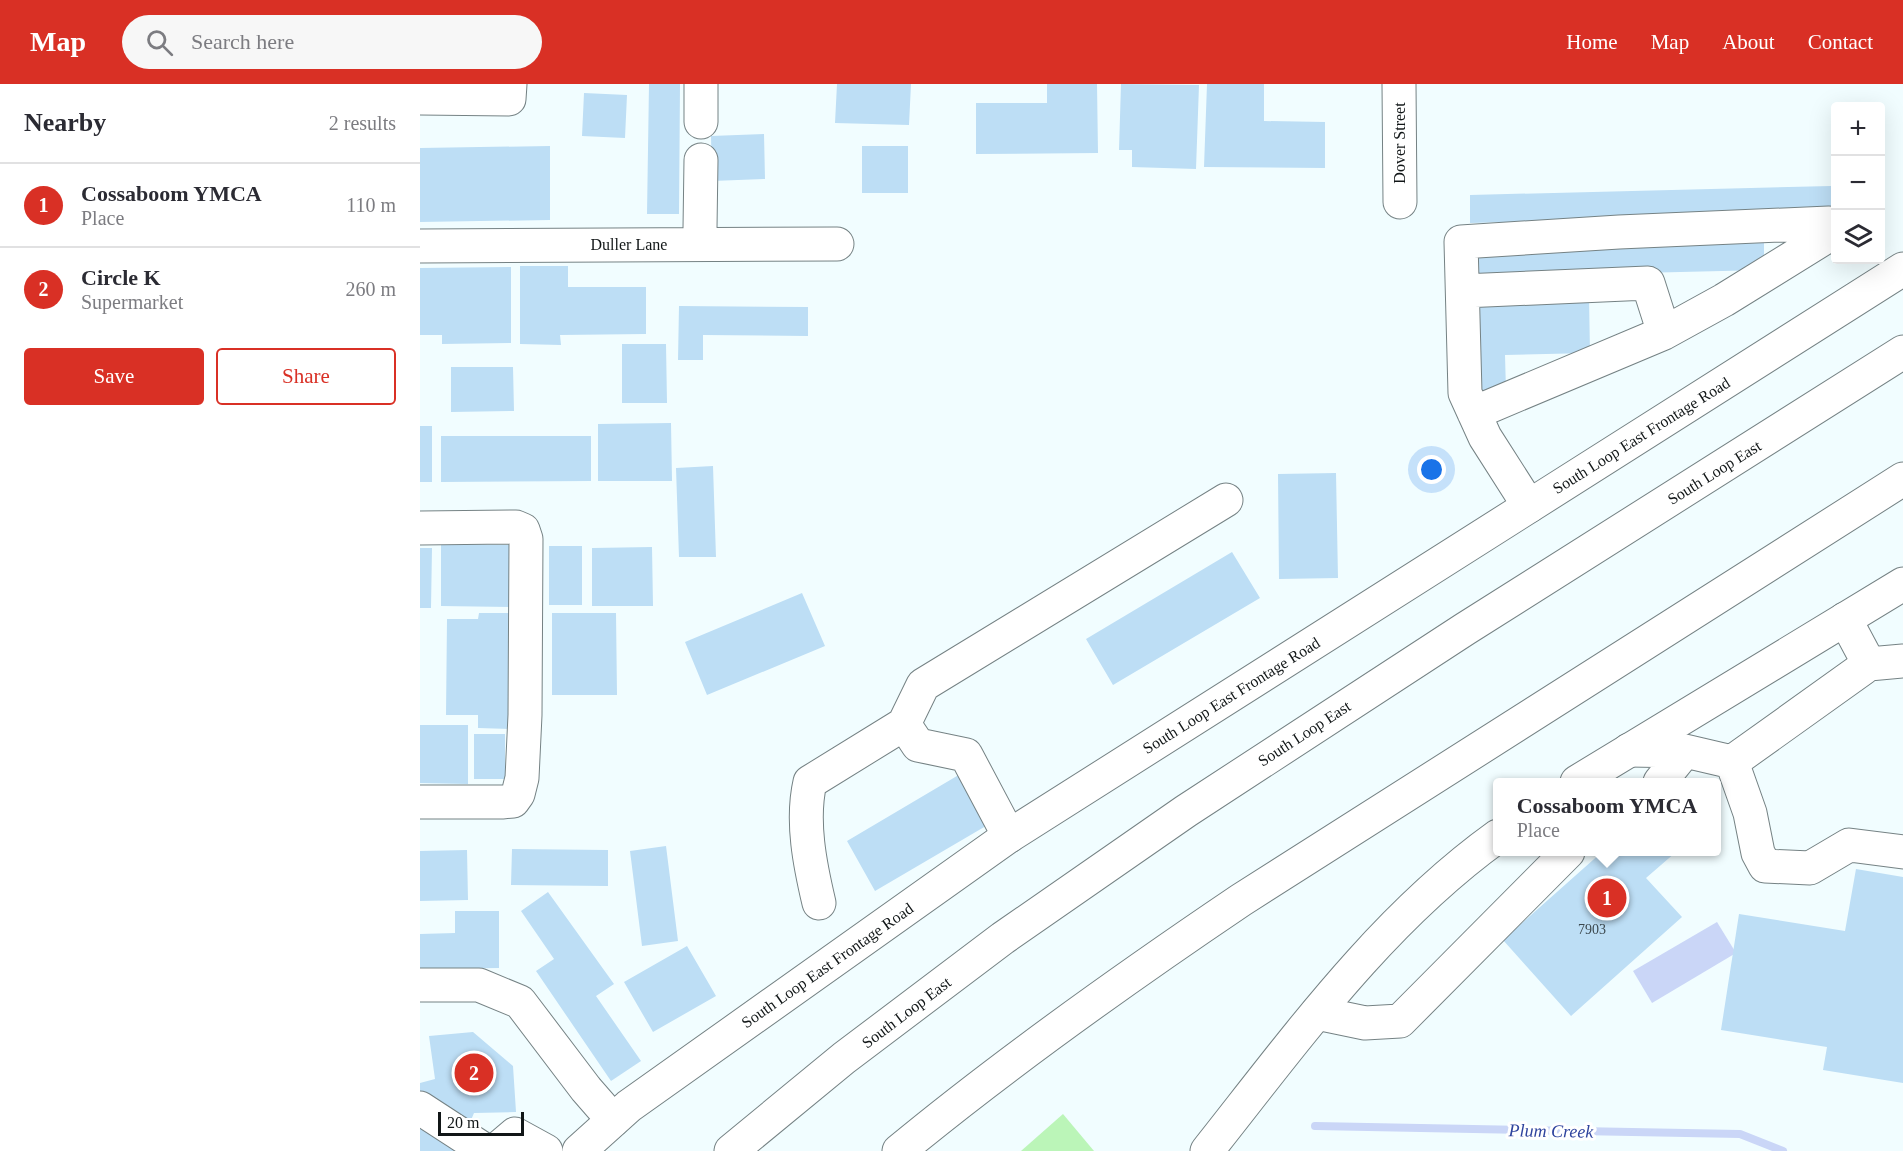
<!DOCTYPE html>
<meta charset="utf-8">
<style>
:root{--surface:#fff;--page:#f7f7f7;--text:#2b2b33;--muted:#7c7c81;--line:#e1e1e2;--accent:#d93025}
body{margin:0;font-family:Georgia,serif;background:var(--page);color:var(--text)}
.controls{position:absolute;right:18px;top:18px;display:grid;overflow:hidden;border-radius:6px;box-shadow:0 6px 24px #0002}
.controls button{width:54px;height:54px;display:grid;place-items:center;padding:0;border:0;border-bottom:2px solid var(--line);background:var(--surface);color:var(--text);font:30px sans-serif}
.scale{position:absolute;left:18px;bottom:15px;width:86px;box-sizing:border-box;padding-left:6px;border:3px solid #111617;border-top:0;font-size:16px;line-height:21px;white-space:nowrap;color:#111617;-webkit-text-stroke:4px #fff;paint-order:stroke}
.you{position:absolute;left:1012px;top:386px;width:21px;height:21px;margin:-15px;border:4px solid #fff;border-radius:50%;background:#1a73e8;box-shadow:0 0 0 9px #1a73e833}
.badge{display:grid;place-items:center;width:39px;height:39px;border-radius:50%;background:var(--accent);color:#fff;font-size:20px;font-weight:700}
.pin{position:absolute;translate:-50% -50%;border:3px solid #fff;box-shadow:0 2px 6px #0006}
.popup{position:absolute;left:1073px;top:694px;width:228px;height:78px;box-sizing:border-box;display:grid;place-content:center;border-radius:6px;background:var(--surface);filter:drop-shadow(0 2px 4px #0005);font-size:20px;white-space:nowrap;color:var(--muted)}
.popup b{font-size:22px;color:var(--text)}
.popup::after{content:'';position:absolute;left:50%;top:100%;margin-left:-12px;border:12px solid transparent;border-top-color:var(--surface)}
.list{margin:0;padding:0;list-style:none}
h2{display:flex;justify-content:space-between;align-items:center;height:78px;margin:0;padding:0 24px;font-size:26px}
h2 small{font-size:20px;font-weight:400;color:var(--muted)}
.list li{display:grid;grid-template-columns:39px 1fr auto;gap:18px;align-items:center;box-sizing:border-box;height:84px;padding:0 24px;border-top:2px solid var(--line)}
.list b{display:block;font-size:22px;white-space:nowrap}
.list p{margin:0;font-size:20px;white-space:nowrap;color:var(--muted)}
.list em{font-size:20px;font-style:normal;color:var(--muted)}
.actions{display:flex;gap:12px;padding:18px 24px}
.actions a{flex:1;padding:14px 0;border:2px solid var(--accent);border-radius:6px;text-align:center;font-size:21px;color:var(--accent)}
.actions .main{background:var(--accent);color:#fff}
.icon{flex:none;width:33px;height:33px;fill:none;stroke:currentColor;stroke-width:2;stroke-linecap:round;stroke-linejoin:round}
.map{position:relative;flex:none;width:1483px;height:1067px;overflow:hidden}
header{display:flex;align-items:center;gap:36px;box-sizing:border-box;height:84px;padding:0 30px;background:var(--accent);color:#fff}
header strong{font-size:28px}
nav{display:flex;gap:33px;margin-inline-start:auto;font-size:21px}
.search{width:420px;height:54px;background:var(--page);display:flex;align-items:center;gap:15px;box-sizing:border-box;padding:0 21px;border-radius:33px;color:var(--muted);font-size:22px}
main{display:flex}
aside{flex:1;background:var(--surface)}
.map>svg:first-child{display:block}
.green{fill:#bbf5b8}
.water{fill:#cad6f7}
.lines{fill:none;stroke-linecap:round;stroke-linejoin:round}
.stream{stroke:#cad6f7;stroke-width:8}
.building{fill:#bddef5}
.minor-casing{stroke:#758284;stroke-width:35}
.major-casing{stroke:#758284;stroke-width:35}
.highway-casing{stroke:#758284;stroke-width:35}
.minor{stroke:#fff;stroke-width:33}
.major{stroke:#fff;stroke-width:33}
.highway{stroke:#fff;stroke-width:33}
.labels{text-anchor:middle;stroke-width:6;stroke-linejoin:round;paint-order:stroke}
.number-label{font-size:14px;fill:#3c484e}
.street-label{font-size:16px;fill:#111617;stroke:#fff}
.water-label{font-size:18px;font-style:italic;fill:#2f449e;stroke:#fff}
</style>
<header>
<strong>Map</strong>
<div class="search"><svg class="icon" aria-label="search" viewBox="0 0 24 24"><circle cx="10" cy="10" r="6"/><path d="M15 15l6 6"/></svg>Search here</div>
<nav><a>Home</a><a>Map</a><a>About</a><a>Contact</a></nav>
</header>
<main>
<aside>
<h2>Nearby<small>2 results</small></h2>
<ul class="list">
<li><span class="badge">1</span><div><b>Cossaboom YMCA</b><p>Place</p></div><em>110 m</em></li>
<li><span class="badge">2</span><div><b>Circle K</b><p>Supermarket</p></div><em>260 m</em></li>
</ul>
<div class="actions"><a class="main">Save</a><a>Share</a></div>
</aside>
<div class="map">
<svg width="1483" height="1067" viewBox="0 0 1483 1067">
<rect width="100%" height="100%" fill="#f1fdff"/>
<!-- green -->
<path class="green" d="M643,1030L674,1067H601Z"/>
<!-- water -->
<path class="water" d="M1297,838L1316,869L1232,919L1213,887Z"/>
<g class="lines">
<!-- stream -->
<path class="stream" d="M895,1042L1320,1050L1363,1067"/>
</g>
<!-- building -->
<path class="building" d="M229,0H260L259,130H227Z
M417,0H491L489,41L415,39Z
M627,0H677L678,69L556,70V19H627Z
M701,0L779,1L776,85L712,83V66H699Z
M787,0H844V37L905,38V84L784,83Z
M164,9L207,11L205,54L162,52Z
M344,50L345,95L292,97L291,52Z
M130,62V136L0,138V64Z
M442,62H488V109H442Z
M1411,102V130L1050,139V111Z
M1344,159V186L1055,193V165Z
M100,182H148V203H226V250L140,251L141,261L100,260Z
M91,183V259L22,260V251H0V184Z
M1169,213L1170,269L1085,271L1086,307L1056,308L1054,216Z
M259,222L388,223V252L283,251V276H258Z
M202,260H246L247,319H202Z
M31,283H93L94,327L31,328Z
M251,339L252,397H178V340Z
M0,342H12V398H0Z
M21,352H171V397L21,398Z
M293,382L296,473H259L256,384Z
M916,389L918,494L859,495L858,390Z
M21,460L91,461L90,523L21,522Z
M129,462H162V521H129Z
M232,463L233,522H172V464Z
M0,464H12L11,524H0Z
M812,468L840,514L693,601L666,555Z
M382,509L405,562L287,611L265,558Z
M59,529H92V645L58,644V631H26L27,535H58Z
M132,529H196L197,611H132Z
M0,641H48V700L0,699Z
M54,650H85V695H54Z
M542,689L571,739L455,807L427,757Z
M246,762L258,857L222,862L210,767Z
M92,765L188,766V802L91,801Z
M47,766L48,816L0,817V767Z
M1182,768H1256L1226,794L1262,833L1151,932L1083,856Z
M1436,785L1483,793V999L1403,986L1407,963L1301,946L1319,830L1425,847Z
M128,808L194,900L176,912L221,977L191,997L116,887L134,875L101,827Z
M35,827H79V884L0,885V850L35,849Z
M267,862L296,912L233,948L204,898Z
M53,948L93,982L96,1028L54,1029L38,1067H0V999L15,995L9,952Z"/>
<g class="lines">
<!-- minor casing -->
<g class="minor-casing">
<path id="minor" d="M281,0V38
M979,0L980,118
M0,14L89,15L90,0
M281,76L280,144L282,160
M0,162L417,160
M1043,207L1228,199L1244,249
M1054,329L1244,249L1304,216L1409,151V139L1199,148L1041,158L1045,309L1065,353L1109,422
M0,444L96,443L103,446L106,455L105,631L102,694L98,710L93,717L82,718H0
M1449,580L1483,577
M484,640L498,661L546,671L589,752
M1209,666L1265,667L1312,678L1449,580L1425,535
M1312,678L1330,729L1338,769L1345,782L1390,784L1429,761L1483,768
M1240,698L1265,667
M399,819C390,781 381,737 390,698L484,640L503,601L806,416
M0,901H59L100,918L166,1005L193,1036
M897,929L945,939L980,937L1148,768
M0,1024L66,1067
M75,1067L95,1050L126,1067"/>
</g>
<!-- major casing -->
<g class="major-casing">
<path id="major" d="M1157,698L1483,500
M159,1067L209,1022L589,752L1483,185
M787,1067C875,956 961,836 1078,752"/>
</g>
<!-- highway casing -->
<g class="highway-casing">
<path id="highway" d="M311,1067L424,974L583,854L766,727L1045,545L1483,268
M479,1067C588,977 704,895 821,816L1483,395"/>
</g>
<!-- minor -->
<use href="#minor" class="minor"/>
<!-- major -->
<use href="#major" class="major"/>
<!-- highway -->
<use href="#highway" class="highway"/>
</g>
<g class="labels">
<!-- number labels -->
<g class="number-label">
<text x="1172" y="850">7903</text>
</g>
<!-- street labels -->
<g class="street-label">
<text transform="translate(979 59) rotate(-90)" y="6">Dover Street</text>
<text x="209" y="166">Duller Lane</text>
<text transform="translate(1221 351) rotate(-32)" y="6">South Loop East Frontage Road</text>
<text transform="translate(1294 388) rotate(-32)" y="6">South Loop East</text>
<text transform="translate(811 611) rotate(-32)" y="6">South Loop East Frontage Road</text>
<text transform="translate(884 649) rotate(-33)" y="6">South Loop East</text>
<text transform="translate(407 881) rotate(-35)" y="6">South Loop East Frontage Road</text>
<text transform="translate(486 928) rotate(-37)" y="6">South Loop East</text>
</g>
<!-- water labels -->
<g class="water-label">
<text transform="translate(1131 1047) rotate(1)" y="6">Plum Creek</text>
</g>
</g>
</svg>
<div class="controls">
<button>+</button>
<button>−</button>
<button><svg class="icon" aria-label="layers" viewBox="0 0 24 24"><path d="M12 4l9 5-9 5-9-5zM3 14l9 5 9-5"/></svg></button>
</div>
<div class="scale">20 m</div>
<div class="you"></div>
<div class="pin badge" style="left:1187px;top:814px">1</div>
<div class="popup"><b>Cossaboom YMCA</b>Place</div>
<div class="pin badge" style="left:54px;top:989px">2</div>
</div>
</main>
